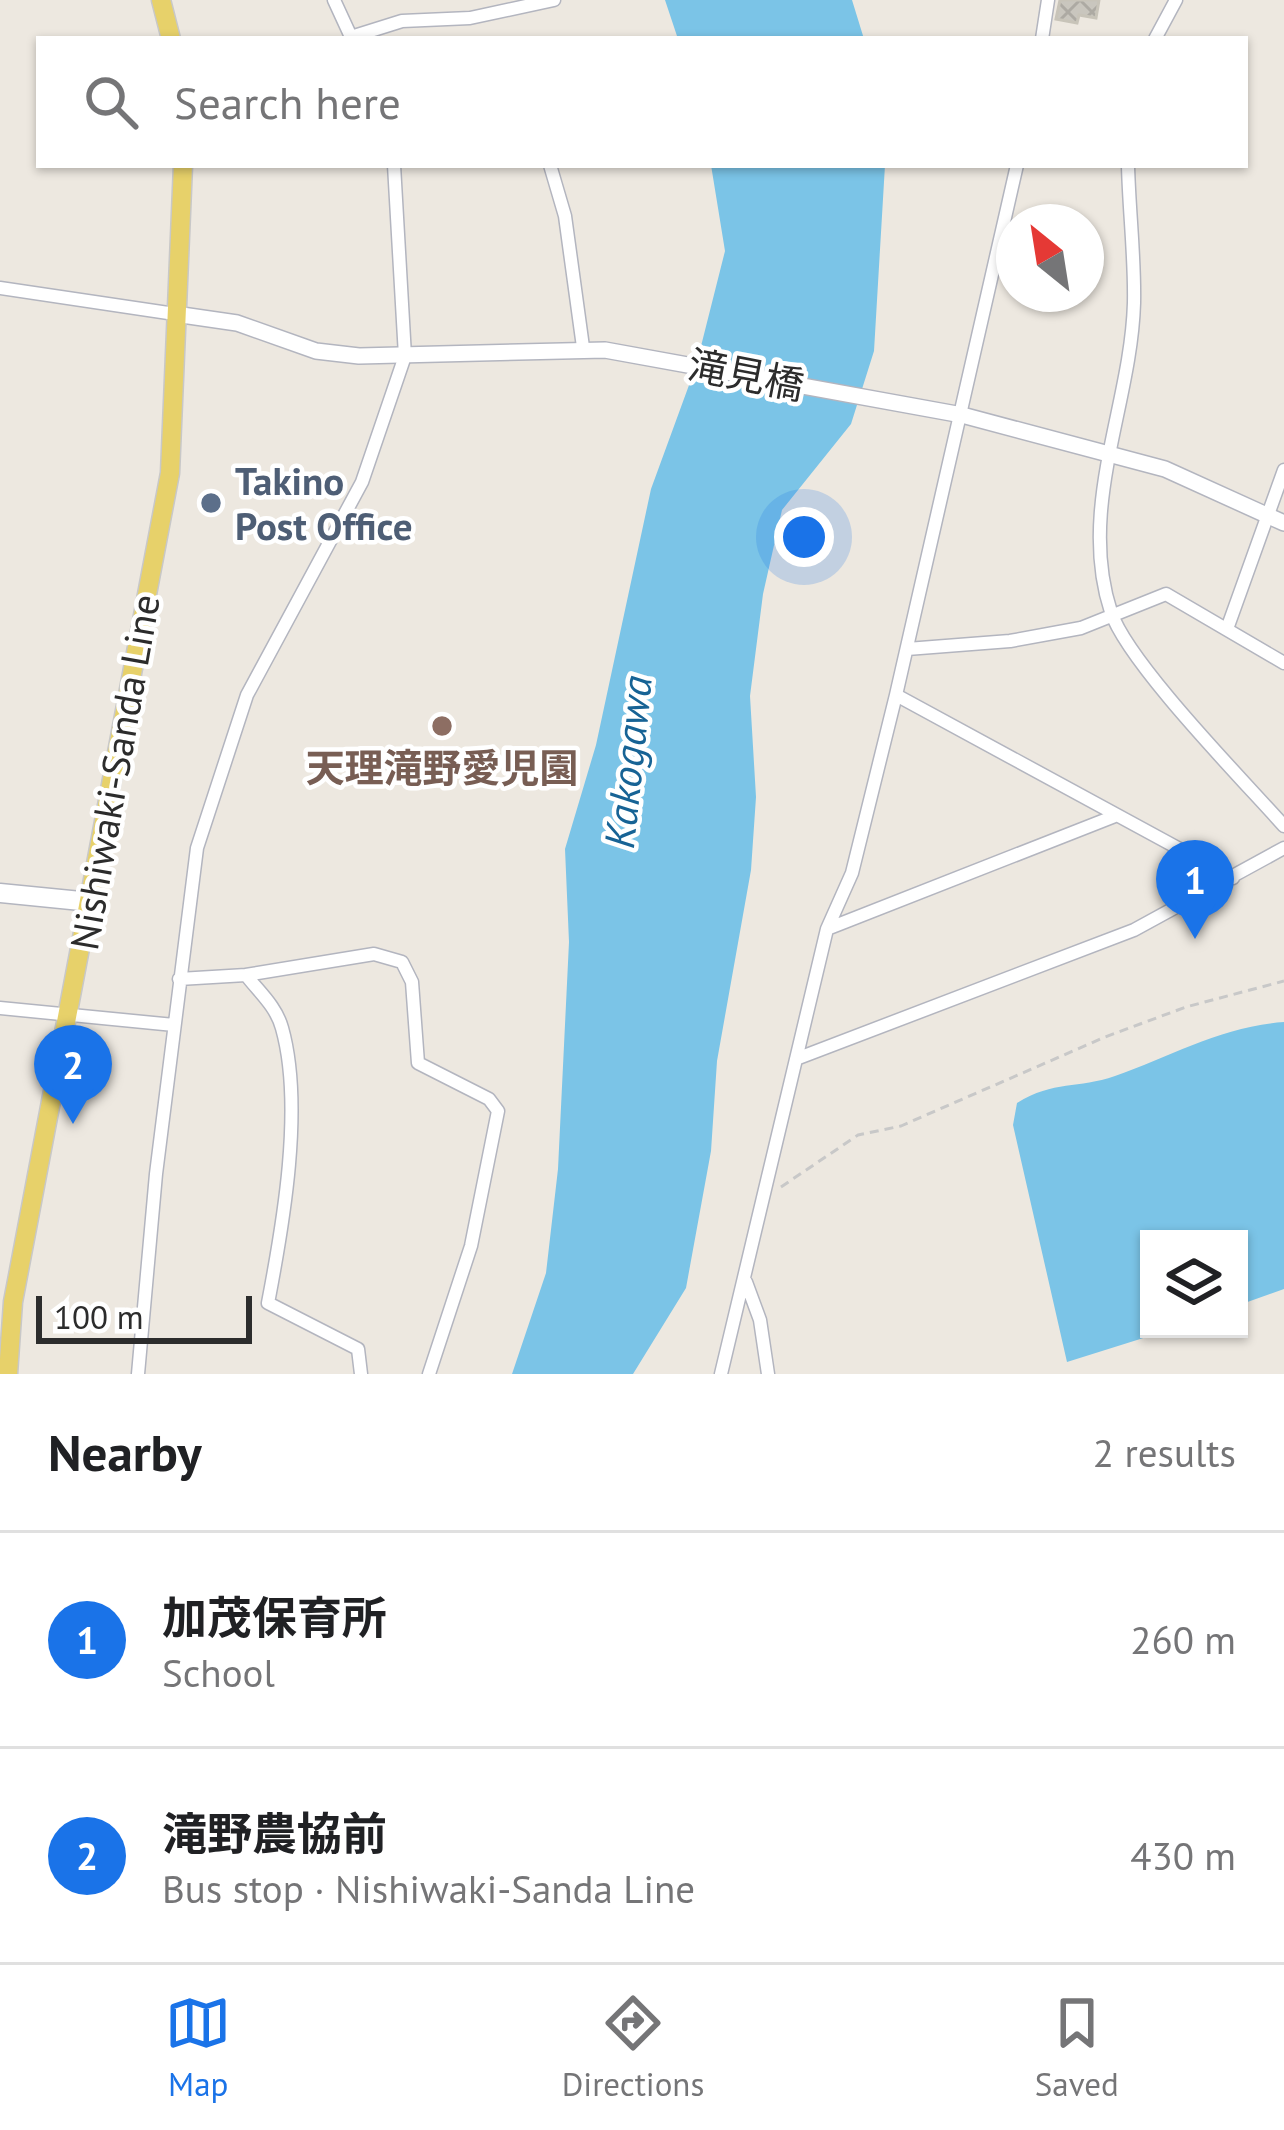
<!DOCTYPE html>
<meta charset="utf-8">
<style>
:root{--surface:#fff;--page:#f6f6f6;--text:#202124;--muted:#757577;--line:#e0e0e0;--accent:#1a73e8}
body{margin:0;font-family:"PT Sans","Noto Sans JP",sans-serif;background:var(--page);color:var(--text)}
.controls{position:absolute;right:36px;bottom:36px;display:grid;overflow:hidden;border-radius:0px;box-shadow:0 3px 9px #0004}
.controls button{width:108px;height:108px;display:grid;place-items:center;padding:0;border:0;border-bottom:3px solid var(--line);background:var(--surface);color:var(--text);font:60px sans-serif}
.compass{position:absolute;left:996px;top:204px;width:108px;height:108px;border-radius:50%;background:var(--surface);box-shadow:0 3px 9px #0004;rotate:330deg}
.scale{position:absolute;left:36px;bottom:30px;width:216px;box-sizing:border-box;padding-left:12px;border:6px solid #2c2c2c;border-top:0;font-size:33px;line-height:42px;white-space:nowrap;color:#2c2c2c;-webkit-text-stroke:9px #fff;paint-order:stroke}
.you{position:absolute;left:804px;top:537px;width:42px;height:42px;margin:-30px;border:9px solid #fff;border-radius:50%;background:#1a73e8;box-shadow:0 0 0 18px #1a73e833}
.badge{display:grid;place-items:center;width:78px;height:78px;border-radius:50%;background:var(--accent);color:#fff;font-size:39px;font-weight:700}
.pin{position:absolute;translate:-50% -99px;filter:drop-shadow(0 3px 6px #0008)}
.pin::after{content:'';position:absolute;top:63px;width:42px;height:36px;background:inherit;clip-path:polygon(0 0,100% 0,50% 100%)}
.list{margin:0;padding:0;list-style:none}
h2{display:flex;justify-content:space-between;align-items:center;height:156px;margin:0;padding:0 48px;font-size:51px}
h2 small{font-size:39px;font-weight:400;color:var(--muted)}
.list li{display:grid;grid-template-columns:78px 1fr auto;gap:36px;align-items:center;box-sizing:border-box;height:216px;padding:0 48px;border-top:3px solid var(--line)}
.list b{display:block;font-size:45px;white-space:nowrap}
.list p{margin:0;font-size:39px;white-space:nowrap;color:var(--muted)}
.list em{font-size:39px;font-style:normal;color:var(--muted)}
.icon{flex:none;width:66px;height:66px;fill:none;stroke:currentColor;stroke-width:2;stroke-linecap:round;stroke-linejoin:round}
.map{position:relative;flex:none;width:1284px;height:1374px;overflow:hidden}
.search{position:absolute;background:var(--surface);box-shadow:0 3px 9px #0004;left:36px;right:36px;top:36px;height:132px;display:flex;align-items:center;gap:30px;box-sizing:border-box;padding:0 42px;border-radius:0px;color:var(--muted);font-size:45px}
.sheet{height:588px;background:var(--surface)}
nav{display:flex;justify-content:space-around;align-items:center;box-sizing:border-box;height:168px;border-top:3px solid var(--line);background:var(--surface);font-size:33px;color:var(--muted)}
nav a{display:grid;justify-items:center;gap:6px}
nav .on{color:var(--accent)}
.map>svg:first-child{display:block}
.water{fill:#7bc4e7}
.building{fill:url(#building-cross-hatch);stroke:#c8c4b9;stroke-width:3}
.lines{fill:none;stroke-linecap:round;stroke-linejoin:round}
.minor-casing{stroke:#b3b5bf;stroke-width:15}
.tertiary-casing{stroke:#b3b5bf;stroke-width:18}
.secondary-casing{stroke:#b3b5bf;stroke-width:21}
.primary-casing{stroke:#c8c8c8;stroke-width:21}
.path{stroke:#c8c8c8;stroke-width:3;stroke-dasharray:9 6;stroke-linecap:butt}
.minor{stroke:#fff;stroke-width:12}
.tertiary{stroke:#fff;stroke-width:15}
.secondary{stroke:#fff;stroke-width:18}
.primary{stroke:#e7d16a;stroke-width:18}
.service-dot{fill:#5c6f8a;stroke:#fff;stroke-width:4.5}
.education-dot{fill:#8d6e63;stroke:#fff;stroke-width:4.5}
.labels{text-anchor:middle;stroke-width:9;stroke-linejoin:round;paint-order:stroke}
.street-label{font-size:39px;fill:#2c2c2c;stroke:#fff}
.service-label{font-size:39px;font-weight:bold;fill:#4e5e75;stroke:#fff;text-anchor:start}
.education-label{font-size:39px;font-weight:bold;fill:#785e54;stroke:#fff}
.water-label{font-size:42px;font-style:italic;fill:#176395;stroke:#fff}
</style>
<div class="map">
<svg width="1284" height="1374" viewBox="0 0 1284 1374">
<defs>
<pattern id="building-cross-hatch" width="8" height="8" patternUnits="userSpaceOnUse" patternTransform="scale(3)"><rect width="8" height="8" fill="#c9c6be"/><path d="M0 0l8 8M0 8l8-8" fill="none" stroke="#adaaa3"/></pattern>
</defs>
<rect width="100%" height="100%" fill="#ede8e0"/>
<!-- water -->
<path class="water" d="M665,0H852L864,39H678Z
M711,165H885L874,351L851,424L782,510L763,594L750,696L756,797L751,870L717,1061L711,1151L686,1288L633,1374H512L546,1273L558,1169L569,942L565,849L596,745L651,489L696,366L725,251Z
M1284,1022V1289L1239,1305V1239H1149V1329H1172L1067,1362L1013,1125L1017,1103C1054,1080 1078,1089 1115,1076C1171,1056 1223,1026 1284,1022Z"/>
<!-- building -->
<path class="building" d="M1060,0H1099L1096,18L1079,15L1077,23L1056,19Z"/>
<g class="lines">
<!-- minor casing -->
<g class="minor-casing">
<path id="minor" d="M334,0L352,39
M351,37L402,21L470,18L554,0
M1042,39L1048,0
M1155,39L1176,0
M550,165L565,216L583,347
M1128,165C1129,210 1135,258 1134,303C1131,406 1077,508 1111,612C1128,663 1244,781 1284,826
M0,288L175,314
M1227,629L1284,470
M907,649L1010,641L1081,628L1166,594L1284,663
M896,695L1233,878
M827,929L1115,816
M179,979L246,975
M0,1008L174,1025
M796,1059L1134,930L1284,848
M746,1282L760,1320L768,1374
M138,1374L156,1174L197,848L247,695L362,482L405,356L394,165
M361,1374L358,1349L268,1303C283,1225 304,1106 282,1028C276,1006 259,992 246,975L374,954L402,962L412,982L418,1063L489,1099L498,1111L471,1246L429,1374
M721,1374L827,929L852,873L896,695L1017,165"/>
</g>
<!-- tertiary casing -->
<g class="tertiary-casing">
<path id="tertiary" d="M175,314L237,323L316,351L359,356L605,350L962,415L1165,469L1284,523"/>
</g>
<!-- secondary casing -->
<g class="secondary-casing">
<path id="secondary" d="M0,893L91,902"/>
</g>
<!-- primary casing -->
<g class="primary-casing">
<path id="primary" d="M161,0L171,39
M8,1374L13,1302L170,473L183,165"/>
</g>
<!-- path -->
<path class="path" d="M781,1187L858,1135L901,1126L1105,1037L1186,1007L1284,981"/>
<!-- minor -->
<use href="#minor" class="minor"/>
<!-- tertiary -->
<use href="#tertiary" class="tertiary"/>
<!-- secondary -->
<use href="#secondary" class="secondary"/>
<!-- primary -->
<use href="#primary" class="primary"/>
</g>
<!-- markers -->
<circle class="service-dot" cx="211" cy="503" r="12"/>
<circle class="education-dot" cx="442" cy="726" r="12"/>
<g class="labels">
<!-- street labels -->
<g class="street-label">
<text transform="translate(746 375) rotate(11)" y="14">滝見橋</text>
<text transform="translate(115 772) rotate(-80)" y="14">Nishiwaki-Sanda Line</text>
</g>
<!-- service labels -->
<g class="service-label">
<text x="235" y="495">Takino<tspan x="235" dy="45">Post Office</tspan></text>
</g>
<!-- education labels -->
<g class="education-label">
<text x="442" y="782">天理滝野愛児園</text>
</g>
<!-- water labels -->
<g class="water-label">
<text transform="translate(628 762) rotate(-84)" y="15">Kakogawa</text>
</g>
</g>
</svg>
<div class="controls">
<button><svg class="icon" aria-label="layers" viewBox="0 0 24 24"><path d="M12 4l9 5-9 5-9-5zM3 14l9 5 9-5"/></svg></button>
</div>
<svg class="compass" viewBox="-18 -18 36 36"><path d="M0-13l5 13h-10z" fill="#e53935"/><path d="M0 13l5-13h-10z" fill="#757577"/></svg>
<div class="scale">100 m</div>
<div class="you"></div>
<div class="pin badge" style="left:1195px;top:939px">1</div>
<div class="pin badge" style="left:73px;top:1124px">2</div>
<div class="search"><svg class="icon" aria-label="search" viewBox="0 0 24 24"><circle cx="10" cy="10" r="6"/><path d="M15 15l6 6"/></svg>Search here</div>
</div>
<section class="sheet">
<h2>Nearby<small>2 results</small></h2>
<ul class="list">
<li><span class="badge">1</span><div><b>加茂保育所</b><p>School</p></div><em>260 m</em></li>
<li><span class="badge">2</span><div><b>滝野農協前</b><p>Bus stop · Nishiwaki-Sanda Line</p></div><em>430 m</em></li>
</ul>
</section>
<nav>
<a class="on"><svg class="icon" aria-label="map" viewBox="0 0 24 24"><path d="M3 6l6-2 6 2 6-2v14l-6 2-6-2-6 2zM9 4v14M15 6v14"/></svg>Map</a>
<a><svg class="icon" aria-label="directions" viewBox="0 0 24 24"><path d="M12 3l9 9-9 9-9-9zM9 14v-3h6M13 9l2 2-2 2"/></svg>Directions</a>
<a><svg class="icon" aria-label="saved" viewBox="0 0 24 24"><path d="M7 4h10v16l-5-4-5 4z"/></svg>Saved</a>
</nav>
